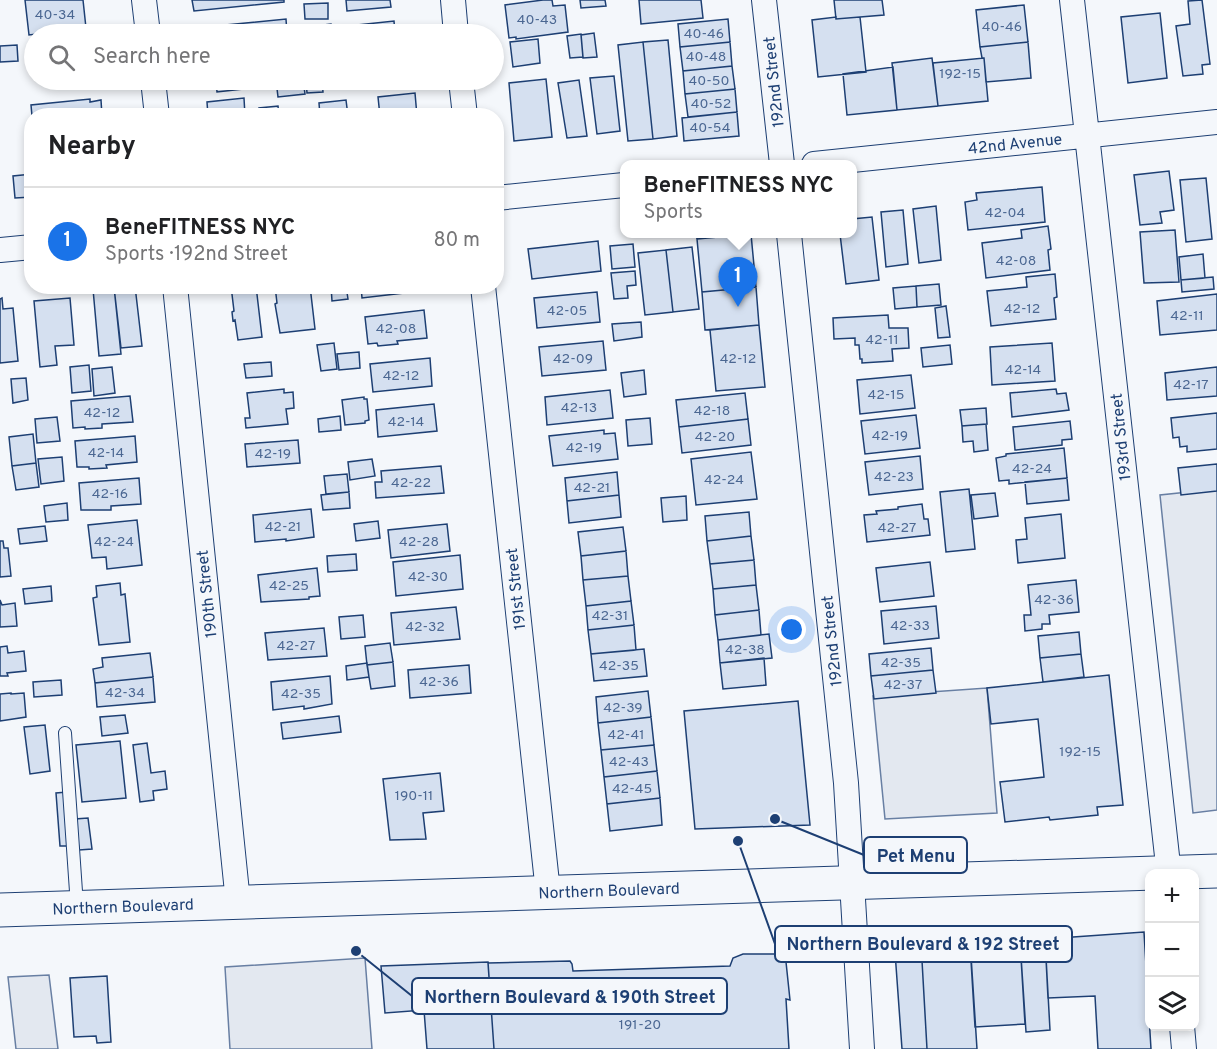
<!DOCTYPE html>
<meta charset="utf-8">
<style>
:root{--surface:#fff;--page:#f6f6f6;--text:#202124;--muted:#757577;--line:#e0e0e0;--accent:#1a73e8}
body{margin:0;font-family:Overpass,sans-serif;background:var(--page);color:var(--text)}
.controls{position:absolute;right:18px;bottom:18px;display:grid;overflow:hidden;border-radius:12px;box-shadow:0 3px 9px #0003}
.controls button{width:54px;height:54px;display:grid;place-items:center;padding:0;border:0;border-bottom:2px solid var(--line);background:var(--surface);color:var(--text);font:30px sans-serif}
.you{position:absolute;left:792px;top:630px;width:21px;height:21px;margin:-15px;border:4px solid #fff;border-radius:50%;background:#1a73e8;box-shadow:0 0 0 9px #1a73e833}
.badge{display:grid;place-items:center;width:39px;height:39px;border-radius:50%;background:var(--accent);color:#fff;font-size:20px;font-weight:700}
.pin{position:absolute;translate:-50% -50px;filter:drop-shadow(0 2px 3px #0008)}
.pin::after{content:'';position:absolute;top:32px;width:21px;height:18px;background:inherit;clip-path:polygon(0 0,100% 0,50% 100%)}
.popup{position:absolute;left:620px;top:160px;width:237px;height:78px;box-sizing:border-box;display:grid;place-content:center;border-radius:12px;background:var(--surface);filter:drop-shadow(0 2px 4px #0005);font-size:20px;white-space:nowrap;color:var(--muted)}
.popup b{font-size:22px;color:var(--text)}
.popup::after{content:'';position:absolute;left:50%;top:100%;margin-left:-12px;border:12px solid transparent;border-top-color:var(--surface)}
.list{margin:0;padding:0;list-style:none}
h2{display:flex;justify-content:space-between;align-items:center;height:78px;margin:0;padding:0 24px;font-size:26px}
h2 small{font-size:20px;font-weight:400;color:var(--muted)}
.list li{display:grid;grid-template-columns:39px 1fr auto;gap:18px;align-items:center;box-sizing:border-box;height:108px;padding:0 24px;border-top:2px solid var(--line)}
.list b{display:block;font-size:22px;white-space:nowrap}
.list p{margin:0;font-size:20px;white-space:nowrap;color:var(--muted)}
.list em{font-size:20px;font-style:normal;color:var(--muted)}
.icon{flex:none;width:33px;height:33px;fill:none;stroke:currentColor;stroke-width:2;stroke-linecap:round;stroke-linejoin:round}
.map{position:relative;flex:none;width:1217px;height:1049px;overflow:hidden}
.search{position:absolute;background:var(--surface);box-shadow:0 3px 9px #0003;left:24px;top:24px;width:480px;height:66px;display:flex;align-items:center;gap:15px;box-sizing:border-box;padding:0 21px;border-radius:33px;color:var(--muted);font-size:22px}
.panel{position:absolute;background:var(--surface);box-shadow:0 3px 9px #0003;left:24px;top:108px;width:480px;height:186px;border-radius:24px}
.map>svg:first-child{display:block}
.parking{fill:#e3e8f0;stroke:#687fa3;stroke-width:1.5}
.building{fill:#d5e0f0;stroke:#1d3f73;stroke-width:1.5}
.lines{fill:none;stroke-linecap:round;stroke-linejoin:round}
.lane-casing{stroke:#1d3f73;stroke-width:14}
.street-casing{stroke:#1d3f73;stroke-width:26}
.primary-casing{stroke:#1d3f73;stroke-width:35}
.lane{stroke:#f4f7fb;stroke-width:12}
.street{stroke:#f4f7fb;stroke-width:24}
.primary{stroke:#f4f7fb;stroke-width:33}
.labels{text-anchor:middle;stroke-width:4.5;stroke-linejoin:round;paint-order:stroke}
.number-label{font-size:14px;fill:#4b6792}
.street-label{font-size:16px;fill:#1d3f73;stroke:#f4f7fb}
.leader{fill:none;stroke:#1d3f73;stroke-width:2}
.callout-dot{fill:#1d3f73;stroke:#f4f7fb;stroke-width:2}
.callout{fill:#f4f7fb;stroke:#1d3f73;stroke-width:2}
.callout-label{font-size:18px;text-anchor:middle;font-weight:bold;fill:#1d3f73}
</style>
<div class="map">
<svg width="1217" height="1049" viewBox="0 0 1217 1049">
<rect width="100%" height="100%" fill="#f4f7fb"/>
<!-- parking -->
<path class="parking" d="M1217,489V810L1193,813L1160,495Z
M987,688L997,813L885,819L873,696Z
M365,958L372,1049H230L225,967Z
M49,975L58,1049H16L8,977Z"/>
<!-- building -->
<path class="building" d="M25,0H83L86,28L29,35Z
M192,0H284V2L194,11Z
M346,0H390L391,7L347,11Z
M543,0H552L553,6L565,5L568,32L516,39V37L509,38L505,5Z
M580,0H605L606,6L581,8Z
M639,0H701L703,18L641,24Z
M834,0H882L884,15L836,19Z
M1202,0L1210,64L1202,65L1203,74L1183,76L1176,26L1190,24L1188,1Z
M328,3V19H305L304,4Z
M1024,5L1028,42L980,47L976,10Z
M1160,13L1167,78L1128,83L1121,17Z
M836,17V19L860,17L866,72L818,77L812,20Z
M286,19L287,34H196L195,28Z
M728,19L730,42L680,47L678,24Z
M394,21L395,34H349L348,26Z
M331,24L333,34H308L307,27Z
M594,33L597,57L583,58L581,35Z
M581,34L583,57L570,58L567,36Z
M538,39L540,63L513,67L510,42Z
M668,40L677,136L653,139L643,42Z
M643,42L653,139L628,141L618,45Z
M730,42L732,66L683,71L680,47Z
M1028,42L1031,78L986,82L984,58H982L980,47Z
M17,45L18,61L0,62V46Z
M932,58L938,106L897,110L892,63Z
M984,58L988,101L938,106L933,63Z
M732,66L735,89L685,94L683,71Z
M893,67L897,110L847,115L843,74Z
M614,76L620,131L597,134L590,78Z
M546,79L552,137L514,141L509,83Z
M216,80H242L243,89L217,92Z
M276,80H303L305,94L278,97Z
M306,80H322L323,92L307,93Z
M369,80H396L369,82Z
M579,80L587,136L567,138L558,83Z
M735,89L737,112L688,117L685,94Z
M415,93L417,116H380L378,97Z
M244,98L245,116H208L207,102Z
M90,99V102L101,100L102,116H32L31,105Z
M346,100L348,116H320L319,103Z
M278,106L279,116H260L259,108Z
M737,112L739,136L684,141L682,118Z
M1169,171L1174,210L1160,212L1162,223L1140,225L1134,175Z
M32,174V197L15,198L13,176Z
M1206,178L1212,239L1186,242L1180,180Z
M1042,187L1045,222L968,230L965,202L977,200L976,193Z
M936,206L941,260L919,263L913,209Z
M903,210L908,264L886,267L881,212Z
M872,217L879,280L846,284L840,234H852V219Z
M1048,226L1051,249L1048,250L1050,270L986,278L982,243L1022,238L1021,230Z
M1175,230L1179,282L1144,283L1140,232Z
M696,234H751L697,239Z
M751,234L756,287L702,292L697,239Z
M598,241L601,271L532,279L528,249Z
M633,244L635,267L612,269L610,246Z
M692,247L699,309L673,312L666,250Z
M666,250L673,312L645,315L638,253Z
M1203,254L1205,278L1181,280L1179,257Z
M635,271L636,285L627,286L628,298L614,299L611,273Z
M1055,274L1057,297L1054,298L1056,319L991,326L987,291L1027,287L1026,277Z
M1213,277L1214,289L1182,292L1181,280Z
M939,284L941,305L917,307L916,286Z
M135,286L142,346L121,348L114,287Z
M231,286H256L262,337L238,340L235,320L233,321L232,312L234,311Z
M275,286H310L315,329L280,333L275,304L277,303Z
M331,286H346L348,299L332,301Z
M361,286H421V291L362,298Z
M916,286L917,307L895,309L893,288Z
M114,287L121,354L99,356L93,289Z
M756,287L759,325L705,330L702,292Z
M597,292L600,322L537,328L534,298Z
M1217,294V330L1160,335L1157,301Z
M2,298L3,309L13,308L18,361L0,363V299Z
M70,298L74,345L55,346L57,365L40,367L34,301Z
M946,306L950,337L938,338L935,308Z
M424,310L427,338L397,341L398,344L378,346L377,343L368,344L365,317Z
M888,315L889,328H908L909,348L892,349L893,361L862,363V359H860L859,345H855V338L834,339L833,318Z
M641,322L642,337L614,341L612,324Z
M759,325L765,387L716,391L710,330Z
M603,341L606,370L542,376L539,347Z
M334,343L337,369L321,371L317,345Z
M1052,343L1055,381L992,385L990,347Z
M950,345L952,364L923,367L921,348Z
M359,352L360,368L339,370L337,354Z
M430,358L432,386L373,392L370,364Z
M271,362L272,376L246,378L244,364Z
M89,365L91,391L72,393L70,367Z
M112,367L115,393L94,396L92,369Z
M1217,367V396L1167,400L1165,373Z
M644,370L646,394L624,397L621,373Z
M911,375L915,408L860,414L857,380Z
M26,378L28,400L13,403L11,379Z
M284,389V393L293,392L294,408L286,409L288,424L246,428L245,418H250L247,393Z
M1056,389L1057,394L1066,393L1069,410L1012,417L1010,393Z
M610,390L613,418L547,425L545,397Z
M745,393L748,419L679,427L676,400Z
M130,396L133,422L102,424V428L85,429V427L73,428L71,401Z
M364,397V399H367L369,420L365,421V423L345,425L342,400Z
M434,404L437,431L378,437L376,410Z
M986,408L987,424L962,426L960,410Z
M1217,413V449L1187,452V446L1180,447L1179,437L1173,438L1171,418Z
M916,415L920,448L865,454L861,421Z
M340,416L341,430L319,432L318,419Z
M57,417L60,441L37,443L35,419Z
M650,418L652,444L628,446L626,420Z
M748,419L751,445L682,453L679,427Z
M1070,421L1072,439L1062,440V445L1015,450L1013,427Z
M986,424L988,450L974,452L973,441L963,442L962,426Z
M604,430V434L615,433L618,459L553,466L549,436Z
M33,434L36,463L12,466L9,437Z
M135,436L137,462L106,465L107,468L89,469V467H77L75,441Z
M298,440L300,463L247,467L245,444Z
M1064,448L1067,478L1009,484V480L999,481L996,458L1006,456V454Z
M751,452L757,499L696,505L691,459Z
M920,456L923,489L869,495L865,462Z
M62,457L64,481L41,484L38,459Z
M372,459L375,476L350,480L348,462Z
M36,463L39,487L16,490L12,466Z
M1217,464V491L1181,495L1178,468Z
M441,466L444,493L376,498L375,482H382L381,471Z
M617,472L619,495L567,501L565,478Z
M347,474L349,492L326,494L324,476Z
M139,478L141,504L111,506V510H81L79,483Z
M1067,478L1069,500L1027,504L1025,482Z
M969,489L975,549L946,552L940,492Z
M349,492L350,508L323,510L321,495Z
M995,493L998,516L974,519L971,495Z
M619,495L621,517L569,523L567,501Z
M686,496L687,520L663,522L661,498Z
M67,503L68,520L46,522L44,506Z
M922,504L924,519H928L930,535L867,542L864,515L877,514L876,511L898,509V507Z
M311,509L314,537L286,541V539L255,542L253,515Z
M749,512L751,536L707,541L705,516Z
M1061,514L1065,558L1018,563L1016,540L1027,539L1025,518Z
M137,520L142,565L107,569L106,557L92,558L88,525Z
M378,521L380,538L356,541L354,524Z
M447,524L450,551L391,558L388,530Z
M45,526L47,541L20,544L18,529Z
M623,527L626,551L581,556L578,532Z
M751,536L754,560L710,564L707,541Z
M0,541H3L4,548H8L11,576L0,577Z
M626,551L628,576L583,580L581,556Z
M356,554L357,570L328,572L327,556Z
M460,555L463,589L396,596L393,562Z
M754,560L756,585L713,589L710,564Z
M930,562L934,596L880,602L876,568Z
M317,568L320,596L309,597V599L261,602L258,575Z
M628,576L631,601L586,606L583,580Z
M1076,580L1079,612L1049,615L1050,624H1042V629L1025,631L1024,615H1031L1028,585Z
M120,583L121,595L125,594L130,642L99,645L93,598L97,597L96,586Z
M756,585L759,610L715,615L713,589Z
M51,586L52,601L25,604L23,589Z
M0,600L2,605L15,603L17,626L0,627Z
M631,601L634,625L588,630L586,606Z
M936,606L939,638L884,644L881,611Z
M456,607L460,639L394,645L391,613Z
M759,610L761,635L718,640L715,615Z
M363,615L365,637L341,639L339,617Z
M634,625L636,650L591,654L588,630Z
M324,628L327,656L268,660L265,633Z
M1079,632L1081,654L1040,658L1038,636Z
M769,634L772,658L720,663L718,640Z
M390,643L393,662L367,665L365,646Z
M7,646L8,653L24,651L26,671L7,673L8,676H0V647Z
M931,648L933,670L871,676L869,654Z
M644,649L647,676L594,681L591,654Z
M150,653L153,677L95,683L93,669L103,667L102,658Z
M1081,654L1084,677L1043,682L1040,658Z
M764,658L766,685L723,689L720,663Z
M393,662L395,686L371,689L367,665Z
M367,663L369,677L347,680L346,666Z
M469,665L471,693L410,698L408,670Z
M933,670L936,693L874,699L871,676Z
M1109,675L1123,805L1097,807L1098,815L1050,820L1049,817L1005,822L1000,782L1044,777L1038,719L991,724L987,688Z
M330,676L332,704L304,709V706L273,710L271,682Z
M153,677L155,702L97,707L95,683Z
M61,680L62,695L34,697L33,682Z
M648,691L651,717L598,723L596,697Z
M11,693V694L24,693L26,717L0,721V694Z
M798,701L810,825L695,829L684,711Z
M125,715L128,733L102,736L100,717Z
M339,716L341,732L283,739L281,723Z
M651,717L654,745L601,750L598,723Z
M45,725L50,771L30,774L24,727Z
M120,741L126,798L82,802L76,745Z
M147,743L151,773L165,771L167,789L153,791L154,800L140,802L133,745Z
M654,745L657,771L604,777L601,750Z
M657,771L660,798L607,804L604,777Z
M440,773L444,811L423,813L426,839L390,840L383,779Z
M67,792L71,846H60L56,793Z
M660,798L662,825L610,831L607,804Z
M88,818L92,849L79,850L75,819Z
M1144,932L1151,1049H1098L1095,996L1048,998L1045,939Z
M1045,939L1050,1030L1026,1032L1020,941Z
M970,940L977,1049H927L921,943Z
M1020,941L1025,1024L975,1027L970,944Z
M921,943L927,1049H902L895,952L899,945Z
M743,954H779L786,962L790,1000L786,999L789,1049H494L488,963L570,961L572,964L573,971L730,966L733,958Z
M488,962L494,1049H427L424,1010L385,1013L381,966Z
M107,976L111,1042L97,1043L96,1036L74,1037L70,978Z"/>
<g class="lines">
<!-- lane casing -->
<g class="lane-casing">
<path id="lane" d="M65,733L77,906"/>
</g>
<!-- street casing -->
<g class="street-casing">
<path id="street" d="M144,0L148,34
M453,0L456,34
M764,0L782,164
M1072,0L1169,874
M153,80L157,116
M461,80L465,116
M814,164L1217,122
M496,198L624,185
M789,234L846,783L862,1049
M0,250L32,247
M175,286L238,902
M483,286L548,892
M1182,1026L1184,1049"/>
</g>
<!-- primary casing -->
<g class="primary-casing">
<path id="primary" d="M0,910L1217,871"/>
</g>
<!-- lane -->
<use href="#lane" class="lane"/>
<!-- street -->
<use href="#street" class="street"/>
<!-- primary -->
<use href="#primary" class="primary"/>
</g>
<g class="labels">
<!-- number labels -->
<g class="number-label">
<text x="55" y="19">40-34</text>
<text x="537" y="24">40-43</text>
<text x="1002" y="31">40-46</text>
<text x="704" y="38">40-46</text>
<text x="706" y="61">40-48</text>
<text x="960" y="78">192-15</text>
<text x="709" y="85">40-50</text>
<text x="711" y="108">40-52</text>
<text x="710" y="132">40-54</text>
<text x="1005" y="217">42-04</text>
<text x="1016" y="265">42-08</text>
<text x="1022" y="313">42-12</text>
<text x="567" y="315">42-05</text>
<text x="1187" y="320">42-11</text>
<text x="396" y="333">42-08</text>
<text x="882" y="344">42-11</text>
<text x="573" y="363">42-09</text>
<text x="738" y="363">42-12</text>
<text x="1023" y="374">42-14</text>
<text x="401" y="380">42-12</text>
<text x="1191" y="389">42-17</text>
<text x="886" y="399">42-15</text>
<text x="579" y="412">42-13</text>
<text x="712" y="415">42-18</text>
<text x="102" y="417">42-12</text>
<text x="406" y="426">42-14</text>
<text x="890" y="440">42-19</text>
<text x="715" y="441">42-20</text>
<text x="584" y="452">42-19</text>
<text x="106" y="457">42-14</text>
<text x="273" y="458">42-19</text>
<text x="1032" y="473">42-24</text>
<text x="894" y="481">42-23</text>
<text x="724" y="484">42-24</text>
<text x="411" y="487">42-22</text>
<text x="592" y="492">42-21</text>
<text x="110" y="498">42-16</text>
<text x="283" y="531">42-21</text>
<text x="897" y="532">42-27</text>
<text x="114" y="546">42-24</text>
<text x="419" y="546">42-28</text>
<text x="428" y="581">42-30</text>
<text x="289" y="590">42-25</text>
<text x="1054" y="604">42-36</text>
<text x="610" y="620">42-31</text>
<text x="910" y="630">42-33</text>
<text x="425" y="631">42-32</text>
<text x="296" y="650">42-27</text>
<text x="745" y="654">42-38</text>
<text x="901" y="667">42-35</text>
<text x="619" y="670">42-35</text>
<text x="439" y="686">42-36</text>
<text x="903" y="689">42-37</text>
<text x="125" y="697">42-34</text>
<text x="301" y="698">42-35</text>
<text x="623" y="712">42-39</text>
<text x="626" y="739">42-41</text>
<text x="1080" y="756">192-15</text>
<text x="629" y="766">42-43</text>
<text x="632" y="793">42-45</text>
<text x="414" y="800">190-11</text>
<text x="640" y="1029">191-20</text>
</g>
<!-- street labels -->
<g class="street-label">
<text transform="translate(773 82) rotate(-96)" y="6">192nd Street</text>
<text transform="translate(1015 143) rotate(-6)" y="6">42nd Avenue</text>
<text transform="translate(1120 437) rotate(-96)" y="6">193rd Street</text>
<text transform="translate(515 589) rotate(-96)" y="6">191st Street</text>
<text transform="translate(206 594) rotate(-96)" y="6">190th Street</text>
<text transform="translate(831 641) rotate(-96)" y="6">192nd Street</text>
<text transform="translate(609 890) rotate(-2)" y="6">Northern Boulevard</text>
<text transform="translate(123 906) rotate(-2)" y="6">Northern Boulevard</text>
</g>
</g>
<!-- callouts -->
<path class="leader" d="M775 819L864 855M738 841L775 944M356 951L412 996"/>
<g class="callout-dot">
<circle cx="775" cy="819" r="6"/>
<circle cx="738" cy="841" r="6"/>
<circle cx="356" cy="951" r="6"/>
</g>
<g class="callout">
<rect x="864" y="837" width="103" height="36" rx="6"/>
<rect x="775" y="926" width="297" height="36" rx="6"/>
<rect x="412" y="978" width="315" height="36" rx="6"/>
</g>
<g class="callout-label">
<text x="916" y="862">Pet Menu</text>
<text x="923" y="950">Northern Boulevard &amp; 192 Street</text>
<text x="570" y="1003">Northern Boulevard &amp; 190th Street</text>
</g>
</svg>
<div class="controls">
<button>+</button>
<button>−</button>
<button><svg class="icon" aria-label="layers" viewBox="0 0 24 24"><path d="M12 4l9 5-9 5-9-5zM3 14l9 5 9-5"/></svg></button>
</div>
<div class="you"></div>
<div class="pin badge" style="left:738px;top:307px">1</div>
<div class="popup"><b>BeneFITNESS NYC</b>Sports</div>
<div class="search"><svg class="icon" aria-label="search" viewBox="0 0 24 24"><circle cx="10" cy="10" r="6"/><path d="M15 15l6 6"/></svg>Search here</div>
<section class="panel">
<h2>Nearby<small></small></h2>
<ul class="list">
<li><span class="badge">1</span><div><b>BeneFITNESS NYC</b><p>Sports · 192nd Street</p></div><em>80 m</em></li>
</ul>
</section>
</div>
